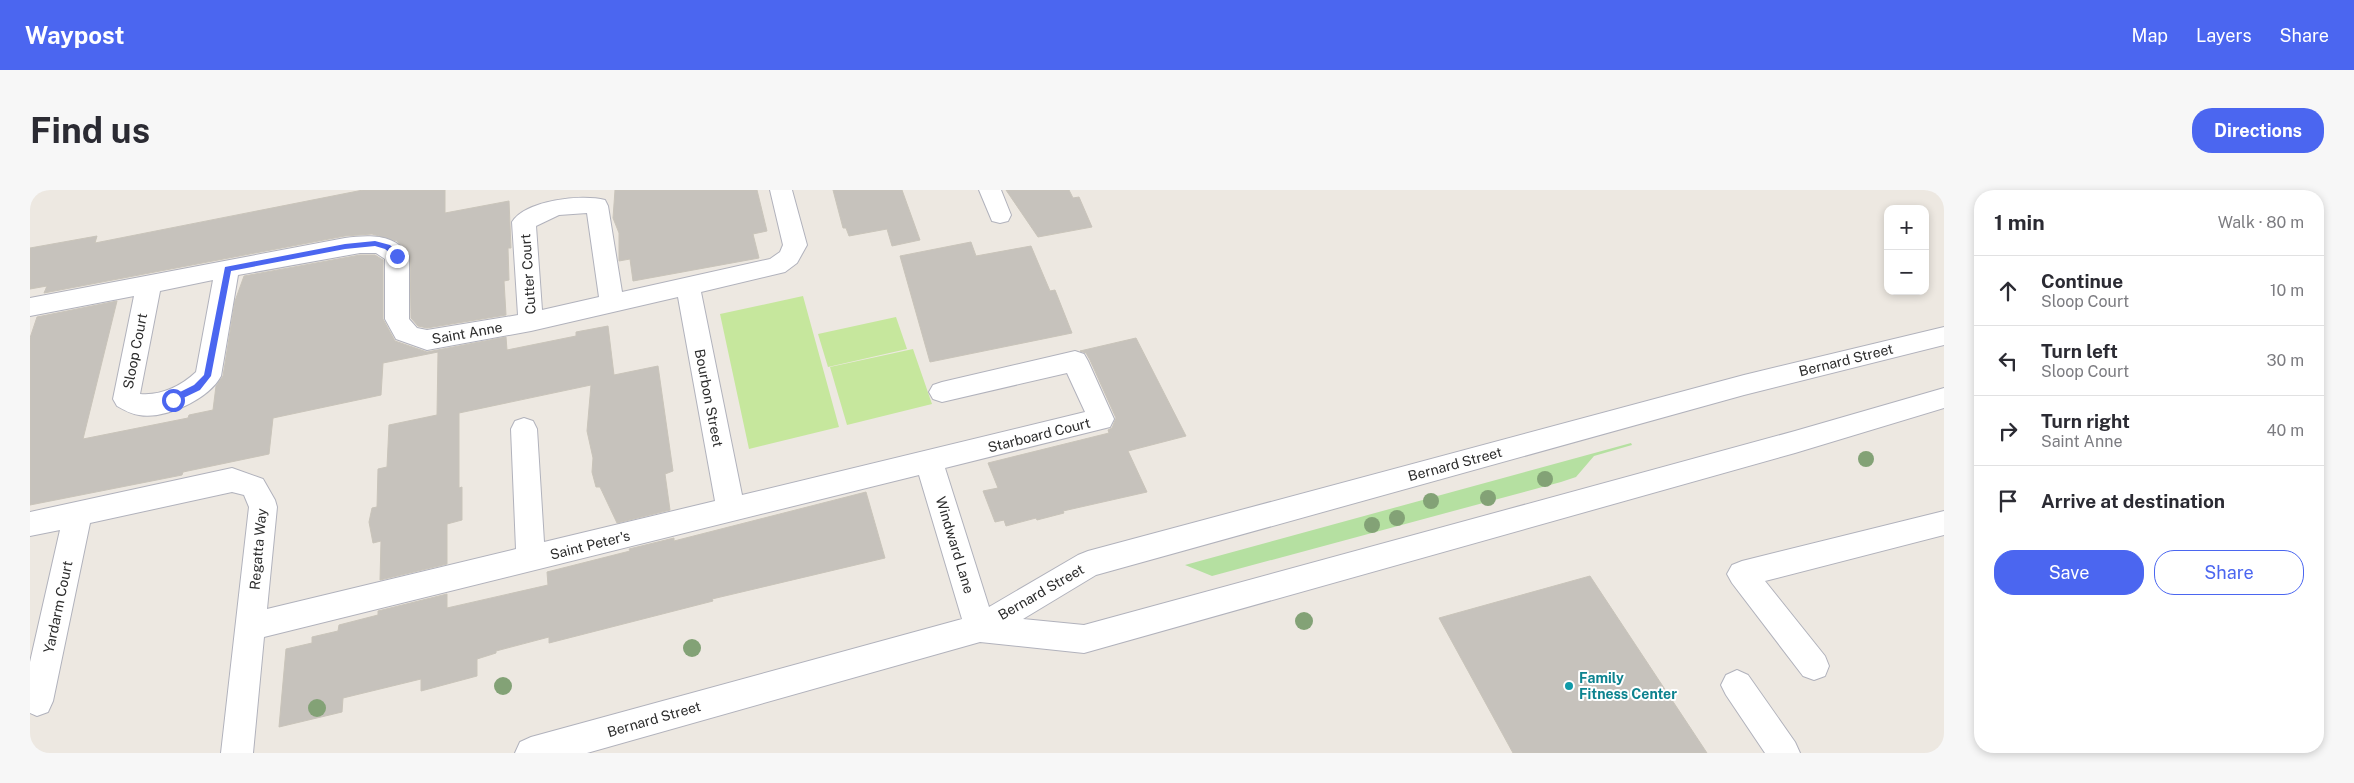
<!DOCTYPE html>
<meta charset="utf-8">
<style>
:root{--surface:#fff;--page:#f7f7f7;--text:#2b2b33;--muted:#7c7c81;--line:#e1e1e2;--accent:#4b66f0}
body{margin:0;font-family:"Public Sans",sans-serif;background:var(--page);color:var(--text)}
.controls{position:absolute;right:15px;top:15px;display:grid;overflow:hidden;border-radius:10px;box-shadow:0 2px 8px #0003}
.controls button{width:45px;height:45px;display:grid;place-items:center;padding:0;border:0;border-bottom:1px solid var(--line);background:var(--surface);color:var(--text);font:25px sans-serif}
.stop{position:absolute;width:15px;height:15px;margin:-11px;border:4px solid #4b66f0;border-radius:50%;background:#fff}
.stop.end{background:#4b66f0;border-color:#fff;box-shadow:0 1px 5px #0008}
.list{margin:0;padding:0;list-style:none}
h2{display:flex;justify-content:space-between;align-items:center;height:65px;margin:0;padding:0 20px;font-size:21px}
h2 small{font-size:16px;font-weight:400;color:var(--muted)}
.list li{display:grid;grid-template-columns:32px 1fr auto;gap:15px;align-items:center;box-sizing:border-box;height:70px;padding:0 20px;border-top:1px solid var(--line)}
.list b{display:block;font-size:19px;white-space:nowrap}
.list p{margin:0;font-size:16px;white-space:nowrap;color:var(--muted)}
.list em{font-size:16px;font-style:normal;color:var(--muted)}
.actions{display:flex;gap:10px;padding:15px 20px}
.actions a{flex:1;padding:11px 0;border:1px solid var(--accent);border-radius:20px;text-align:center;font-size:18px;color:var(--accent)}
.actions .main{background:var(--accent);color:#fff}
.icon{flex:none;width:28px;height:28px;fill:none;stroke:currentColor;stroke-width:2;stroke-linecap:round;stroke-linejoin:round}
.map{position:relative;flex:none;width:1914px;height:563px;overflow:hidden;border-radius:20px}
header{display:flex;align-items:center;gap:30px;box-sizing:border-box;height:70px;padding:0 25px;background:var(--accent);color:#fff}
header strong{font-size:24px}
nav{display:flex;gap:28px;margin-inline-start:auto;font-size:18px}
.intro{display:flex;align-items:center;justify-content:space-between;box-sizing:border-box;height:120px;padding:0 30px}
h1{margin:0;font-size:35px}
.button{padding:12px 22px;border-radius:20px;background:var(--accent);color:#fff;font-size:18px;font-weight:700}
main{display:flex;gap:30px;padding:0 30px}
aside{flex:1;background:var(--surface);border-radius:20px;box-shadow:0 2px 8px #0003}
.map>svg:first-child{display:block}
.green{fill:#b5e0a1}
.pitch{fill:#c6e79d}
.building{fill:#c6c2bc;stroke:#c9c4ba}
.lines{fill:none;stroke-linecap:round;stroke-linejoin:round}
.minor-casing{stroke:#b1b2bc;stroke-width:2}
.minor{fill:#fff;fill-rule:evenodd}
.tree{fill:#83a276}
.route{fill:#4b66f0}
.culture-dot{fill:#0f9aa8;stroke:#fff;stroke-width:2}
.labels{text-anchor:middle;stroke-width:4;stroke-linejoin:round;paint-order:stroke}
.street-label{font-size:14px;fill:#2d2d2d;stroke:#fff}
.culture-label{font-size:14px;font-weight:bold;fill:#0d838f;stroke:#fff;text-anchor:start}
</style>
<header>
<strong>Waypost</strong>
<nav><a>Map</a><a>Layers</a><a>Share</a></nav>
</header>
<div class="intro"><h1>Find us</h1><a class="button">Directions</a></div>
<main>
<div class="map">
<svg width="1914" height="563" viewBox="0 0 1914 563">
<rect width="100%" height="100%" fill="#ede8e1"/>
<!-- green -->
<path class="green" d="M1601,253L1602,255L1564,266L1546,287L1531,292L1182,386L1155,375Z"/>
<!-- pitch -->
<path class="pitch" d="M773,106L809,237L719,259L690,124Z
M866,127L877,159L798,177L788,144Z
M883,159L902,214L817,235L800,177Z"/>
<!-- building -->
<path class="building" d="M333,0H415V23L479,11L481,58H478L479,90L474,91L476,125L397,138L388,136L381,128L380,65L367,51L342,44L315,46L14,103L17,96L0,99V58L67,46L65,53Z
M585,0H727L737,41L723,44L729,68L603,91L600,69L589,71V43L583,28Z
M803,0H872L890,50L862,56L857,39L819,46L816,38H813Z
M976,0H1039L1043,8L1049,7L1062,37L1008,47Z
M941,52L946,66L1001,56L1020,101L1025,100L1042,143L900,172L870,66Z
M330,65H345L353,70V129L365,151L397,162L476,147L477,160L546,146V142L578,136L584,185L628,176L643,281L635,284L640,320L587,333L570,297H566L562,282L563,268L557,241L561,195L429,223V298L432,297V330L417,334V374L350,390L351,351L343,353L339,332L342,318L347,317L348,279L357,277L359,235L407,225L408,162L353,173L351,205L243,228L239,264L153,282L152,285L0,315V148L7,127L87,111L53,249L158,228L159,225L183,220L186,196L193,186L205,111L214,86Z
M1106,148L1156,246L1098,261L1117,302L1033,321L1034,323L1007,330L1006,328L976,336L974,330L965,332L953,301L968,298L958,273L1079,243L1078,240L1082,238L1086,228L1060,170L1056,163L1050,161Z
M836,302L855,368L682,409L683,411L519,453V447L466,461V463L447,469V486L391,501V489L313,508L312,522L249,537L256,459L282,453V447L308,441L309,435L348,425V421L417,404V418L518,395L517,382L600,361L599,359L644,348V351Z
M1560,386L1677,563H1483L1409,428Z"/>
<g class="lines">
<!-- minor casing -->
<g class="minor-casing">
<path id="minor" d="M740,0H762L777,55L767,73L755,82L671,102L712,305L1055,222L1037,183L912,212L903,209L899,202L903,195L912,192L1045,161L1054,164L1058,171L1084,229L1080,237L915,278L959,417L1048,365L1058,361L1714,185L1914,137V155L1714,205L1066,385L993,429L1054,435L1765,241L1914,198V218L1765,263L1054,463L950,452L557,563H485L490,552L501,547L932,429L889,285L234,447L223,563H191L219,317L214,305L202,302L60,333L23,511L18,522L7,526L0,523V472L30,340L0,346V322L202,278L233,289L245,310L247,317L237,419L486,359L481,239L485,231L494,228L503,231L507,239L514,352L685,311L648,107L501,141L397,160L366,149L355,129V69L346,63H330L208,85L191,186C179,209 134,230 109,225C101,224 94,220 87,216L83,209L104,106L0,126V108L315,48C338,45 365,43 379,66V129L387,138L397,140L488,125L482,32C496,10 552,4 575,10L578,16L592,102L740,69L750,62L753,55ZM557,23L569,107L512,120L506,36L529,25ZM183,90L166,182C151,196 131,206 110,204L130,101Z
M949,0H971L981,25L978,31L970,33L962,31Z
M1914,321V345L1735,391L1795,466L1799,476L1795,486L1784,490L1773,486L1702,393L1697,384L1702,375L1712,371Z
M1707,480L1718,485L1765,552L1770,563H1735L1696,505L1691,495L1696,485Z"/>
</g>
<!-- minor -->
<use href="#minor" class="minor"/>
</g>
<!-- trees -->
<g class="tree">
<circle cx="1836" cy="269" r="8"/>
<circle cx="1515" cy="289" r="8"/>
<circle cx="1458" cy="308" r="8"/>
<circle cx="1401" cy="311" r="8"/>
<circle cx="1367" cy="328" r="8"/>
<circle cx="1342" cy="335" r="8"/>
<circle cx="1274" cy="431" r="9"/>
<circle cx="662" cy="458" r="9"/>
<circle cx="473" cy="496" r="9"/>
<circle cx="287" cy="518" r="9"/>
</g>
<!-- route -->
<path class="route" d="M345,51L360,55L370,64V67H365L355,59L345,56L315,59L201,81L181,186L170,200L145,212H140V207L164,195L174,185L195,77L315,54Z"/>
<!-- markers -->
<circle class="culture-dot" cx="1539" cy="496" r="5"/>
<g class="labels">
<!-- street labels -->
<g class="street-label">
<text transform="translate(498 84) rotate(-94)" y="5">Cutter Court</text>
<text transform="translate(437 143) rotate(-10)" y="5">Saint Anne</text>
<text transform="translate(105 161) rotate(-79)" y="5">Sloop Court</text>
<text transform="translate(1816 170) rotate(-14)" y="5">Bernard Street</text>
<text transform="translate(679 208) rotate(79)" y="5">Bourbon Street</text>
<text transform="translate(1009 245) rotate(-14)" y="5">Starboard Court</text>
<text transform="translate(1425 274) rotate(-15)" y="5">Bernard Street</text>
<text transform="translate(560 355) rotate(-14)" y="5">Saint Peter's</text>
<text transform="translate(925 355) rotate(73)" y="5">Windward Lane</text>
<text transform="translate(228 359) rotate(-85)" y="5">Regatta Way</text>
<text transform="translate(1011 402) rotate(-30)" y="5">Bernard Street</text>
<text transform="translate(28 417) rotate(-78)" y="5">Yardarm Court</text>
<text transform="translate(624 529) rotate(-16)" y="5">Bernard Street</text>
</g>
<!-- culture labels -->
<g class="culture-label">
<text x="1549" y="493">Family<tspan x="1549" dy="16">Fitness Center</tspan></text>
</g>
</g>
</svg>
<div class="controls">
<button>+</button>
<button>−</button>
</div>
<div class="stop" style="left:143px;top:210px"></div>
<div class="stop end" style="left:367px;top:66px"></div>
</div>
<aside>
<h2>1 min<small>Walk · 80 m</small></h2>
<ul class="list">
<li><svg class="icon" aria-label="ahead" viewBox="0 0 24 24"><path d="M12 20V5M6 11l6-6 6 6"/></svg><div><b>Continue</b><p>Sloop Court</p></div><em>10 m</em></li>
<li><svg class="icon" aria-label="left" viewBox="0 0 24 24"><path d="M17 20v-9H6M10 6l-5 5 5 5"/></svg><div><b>Turn left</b><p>Sloop Court</p></div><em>30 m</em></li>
<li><svg class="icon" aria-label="right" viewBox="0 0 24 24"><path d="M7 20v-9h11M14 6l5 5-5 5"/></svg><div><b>Turn right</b><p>Saint Anne</p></div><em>40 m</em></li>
<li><svg class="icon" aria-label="arrive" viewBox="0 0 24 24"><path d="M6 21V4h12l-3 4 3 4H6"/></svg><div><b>Arrive at destination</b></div></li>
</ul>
<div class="actions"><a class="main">Save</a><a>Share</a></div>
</aside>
</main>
